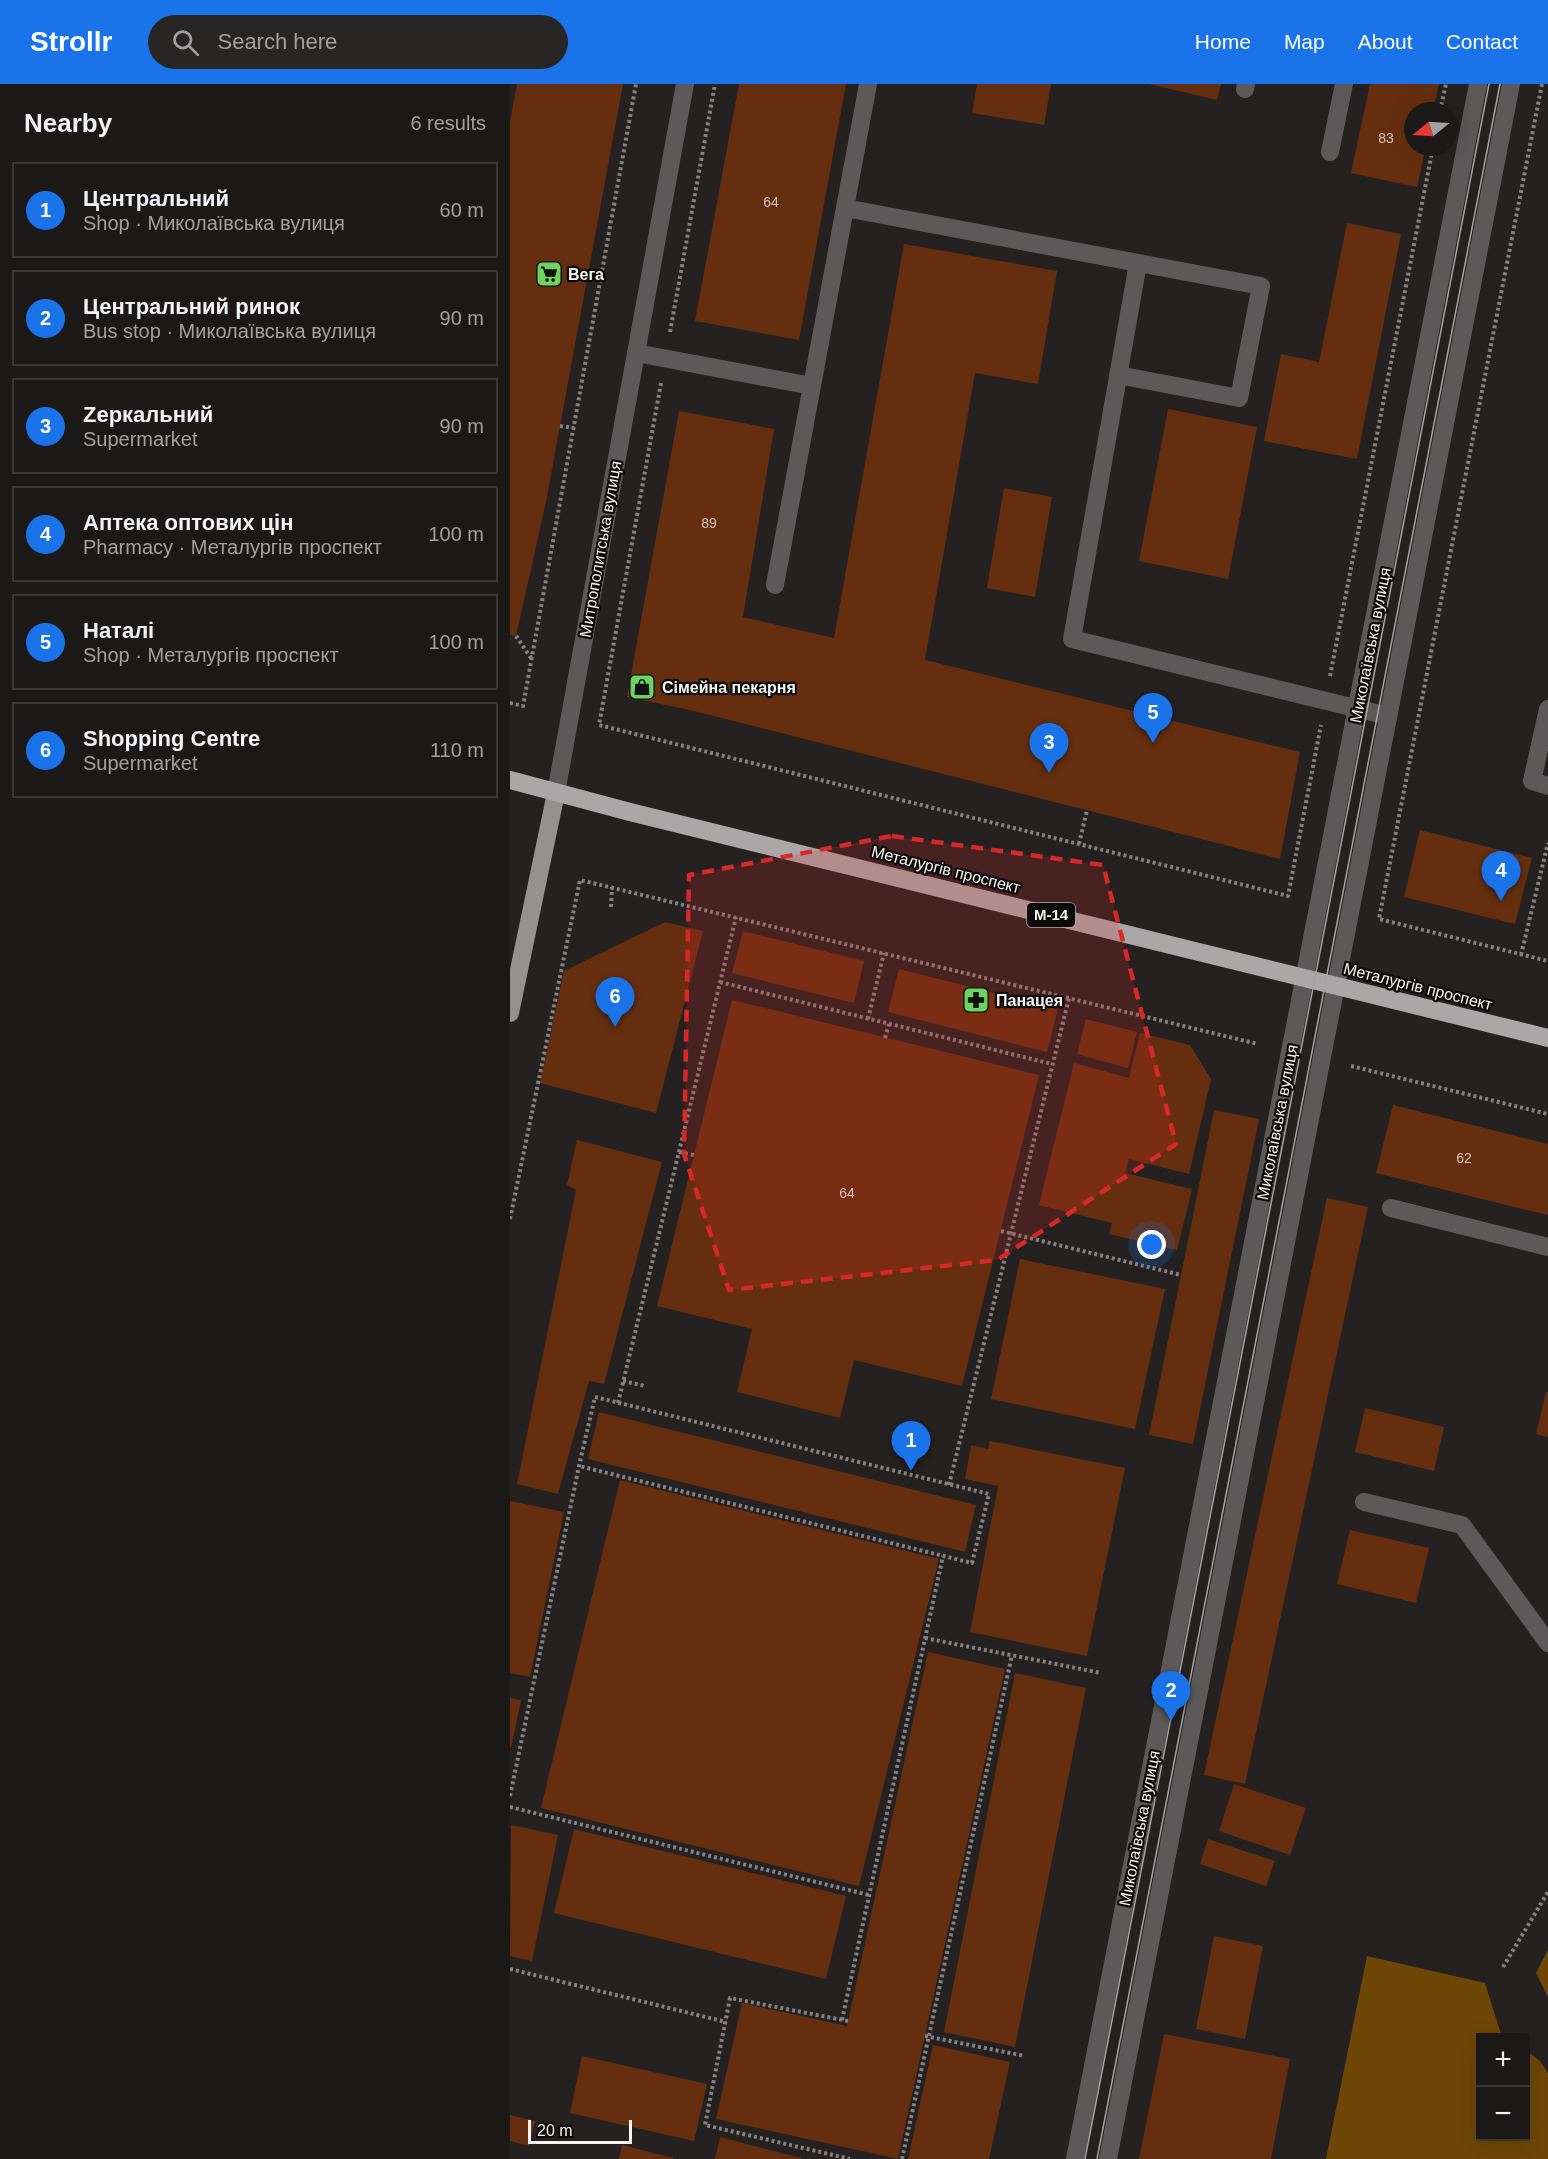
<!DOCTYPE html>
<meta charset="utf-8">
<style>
:root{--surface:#1b1918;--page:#282625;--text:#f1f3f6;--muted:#a0a0a2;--line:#393837;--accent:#1a73e8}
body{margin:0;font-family:Helvetica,sans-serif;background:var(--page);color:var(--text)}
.controls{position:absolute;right:18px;bottom:18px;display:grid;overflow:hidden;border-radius:0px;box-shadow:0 6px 24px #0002}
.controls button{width:54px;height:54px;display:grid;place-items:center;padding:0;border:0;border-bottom:2px solid var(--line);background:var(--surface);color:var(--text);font:30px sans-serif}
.compass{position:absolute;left:894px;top:18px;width:54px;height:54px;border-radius:50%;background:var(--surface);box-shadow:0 6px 24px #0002;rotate:252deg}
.scale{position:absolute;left:18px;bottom:15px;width:104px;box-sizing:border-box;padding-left:6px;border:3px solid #f6f4f3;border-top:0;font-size:16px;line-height:21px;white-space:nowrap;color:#f6f4f3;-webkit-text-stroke:4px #0c0b0a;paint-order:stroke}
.you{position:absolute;left:642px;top:1161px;width:21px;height:21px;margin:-15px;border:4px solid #fff;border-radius:50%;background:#1a73e8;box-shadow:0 0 0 9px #1a73e833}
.badge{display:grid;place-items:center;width:39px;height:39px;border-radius:50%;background:var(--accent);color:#fff;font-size:20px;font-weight:700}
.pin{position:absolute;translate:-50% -50px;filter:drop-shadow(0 2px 3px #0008)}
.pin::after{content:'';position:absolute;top:32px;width:21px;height:18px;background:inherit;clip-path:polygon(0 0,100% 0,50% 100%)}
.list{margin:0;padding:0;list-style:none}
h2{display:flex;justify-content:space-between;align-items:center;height:78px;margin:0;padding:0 24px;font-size:26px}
h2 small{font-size:20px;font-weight:400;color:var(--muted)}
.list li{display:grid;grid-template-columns:39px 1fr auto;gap:18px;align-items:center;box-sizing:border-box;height:96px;margin:0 12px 12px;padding:0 12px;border:2px solid var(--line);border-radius:0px}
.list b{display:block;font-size:22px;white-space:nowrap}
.list p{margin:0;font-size:20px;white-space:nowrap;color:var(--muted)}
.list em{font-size:20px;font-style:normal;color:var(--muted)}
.icon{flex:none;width:33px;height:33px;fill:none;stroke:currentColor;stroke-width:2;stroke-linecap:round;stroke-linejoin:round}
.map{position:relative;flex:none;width:1038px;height:2075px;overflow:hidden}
header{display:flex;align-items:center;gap:36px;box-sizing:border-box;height:84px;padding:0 30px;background:var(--accent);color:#fff}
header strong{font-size:28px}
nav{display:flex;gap:33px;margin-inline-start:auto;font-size:21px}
.search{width:420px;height:54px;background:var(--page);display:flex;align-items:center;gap:15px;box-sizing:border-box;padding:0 21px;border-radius:33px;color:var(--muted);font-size:22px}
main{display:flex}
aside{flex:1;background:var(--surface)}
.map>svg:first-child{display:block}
.forest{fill:#6e4606}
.building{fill:#652f0f}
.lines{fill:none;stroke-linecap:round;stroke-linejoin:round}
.path{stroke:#848180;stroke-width:4;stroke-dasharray:3 3;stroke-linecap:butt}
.minor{stroke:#5b595a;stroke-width:18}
.major{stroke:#949191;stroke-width:18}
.highway{stroke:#aba7a8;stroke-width:18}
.tram{stroke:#a7a5a4;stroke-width:1.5}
.marked{fill:#d62828;fill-opacity:0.2;stroke:#d62828;stroke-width:4.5;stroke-dasharray:12 8;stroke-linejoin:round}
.labels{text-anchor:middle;stroke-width:4.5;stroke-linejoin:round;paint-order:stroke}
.number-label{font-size:14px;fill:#d2c3ba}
.shield{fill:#0c0b0a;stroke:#b0aead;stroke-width:1.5}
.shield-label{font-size:15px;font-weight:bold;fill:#f6f4f3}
.poi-label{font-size:16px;font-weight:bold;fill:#f6f4f3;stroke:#0c0b0a;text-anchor:start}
.street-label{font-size:16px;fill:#f6f4f3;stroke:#0c0b0a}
</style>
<header>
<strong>Strollr</strong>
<div class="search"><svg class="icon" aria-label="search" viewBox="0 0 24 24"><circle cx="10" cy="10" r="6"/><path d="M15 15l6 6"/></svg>Search here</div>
<nav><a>Home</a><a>Map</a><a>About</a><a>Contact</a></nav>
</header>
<main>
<aside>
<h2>Nearby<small>6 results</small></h2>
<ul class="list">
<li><span class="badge">1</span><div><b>Центральний</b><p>Shop · Миколаївська вулиця</p></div><em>60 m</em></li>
<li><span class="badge">2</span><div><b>Центральний ринок</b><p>Bus stop · Миколаївська вулиця</p></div><em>90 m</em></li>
<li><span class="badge">3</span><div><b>Zеркальний</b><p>Supermarket</p></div><em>90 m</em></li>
<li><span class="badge">4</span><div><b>Аптека оптових цін</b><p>Pharmacy · Металургів проспект</p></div><em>100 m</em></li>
<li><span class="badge">5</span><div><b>Наталі</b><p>Shop · Металургів проспект</p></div><em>100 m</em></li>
<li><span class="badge">6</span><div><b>Shopping Centre</b><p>Supermarket</p></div><em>110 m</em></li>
</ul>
</aside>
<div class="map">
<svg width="1038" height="2075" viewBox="0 0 1038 2075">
<rect width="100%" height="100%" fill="#242120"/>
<!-- forest -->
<path class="forest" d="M1038,1866V1913L1026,1889Z
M857,1872L975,1899L992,1953L970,1954V2052H1016V1966L1030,1977L1038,1989V2075H816Z"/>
<!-- building -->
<path class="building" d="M7,0H113L36,418L6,552L0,551V38Z
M229,0H336L289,256L185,237Z
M467,0H541L534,41L462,29Z
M639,0H711L707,16Z
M860,0H929L923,27H903V63H916L907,103L841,89Z
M837,139L891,150L847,375L754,357L771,270L809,278Z
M394,160L547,187L528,300L465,289L415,576L790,668L770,775L180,626L117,613L169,327L264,345L233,533L324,554Z
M658,325L747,343L718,495L629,477Z
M494,404L542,413L525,513L477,504Z
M910,746L1022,774L1005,840L894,813Z
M155,838L193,847L146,1029L30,999L54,887Z
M233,847L354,877L344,919L222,889Z
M389,885L548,925L537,968L378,928Z
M222,916L529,991L452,1302L344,1276L330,1334L227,1308L242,1245L147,1222Z
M576,935L627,948L618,984L567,970Z
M630,949L680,961L701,995L679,1090L619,1075L615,1089L682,1105L667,1166L599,1150L602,1139L529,1121L564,979L619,994Z
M883,1021L1038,1060V1131L866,1089Z
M704,1026L749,1035L683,1360L639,1351Z
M67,1056L152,1078L94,1300L79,1297L48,1410L7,1400L66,1106L57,1101Z
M817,1114L858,1123L735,1700L694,1691Z
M510,1175L655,1205L625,1345L481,1315Z
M1036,1308H1038V1353L1026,1350Z
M855,1324L934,1343L924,1387L845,1368Z
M89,1328L466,1421L455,1468L78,1375Z
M480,1357L615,1384L577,1572L460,1548L488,1402L455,1395L461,1361L478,1365Z
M110,1396L429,1475L349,1802L31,1724Z
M0,1417L54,1428L20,1593L0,1589Z
M840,1446L919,1464L906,1519L827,1500Z
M418,1568L495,1585L388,2075L206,2035L232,1919L337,1942Z
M505,1589L576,1604L505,1963L434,1948Z
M0,1614L11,1616L1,1664H0Z
M724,1700L796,1724L780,1771L709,1747Z
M1,1741L48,1751L22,1877L0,1872Z
M64,1745L336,1812L316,1895L44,1829Z
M698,1755L765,1777L756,1802L690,1780Z
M704,1852L753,1862L735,1955L686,1945Z
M654,1950L780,1975L761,2075H629Z
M423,1961L500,1978L479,2075H398Z
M72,1972L197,2000L184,2057L60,2029Z
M0,2031L25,2037L19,2062L0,2057Z
M210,2053L291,2074V2075H205Z
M112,2061L163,2074V2075H109Z"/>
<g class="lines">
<!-- path -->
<path class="path" d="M1032,0L869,835L1038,877
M930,27L936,0
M160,248L205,0
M151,299L89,641L778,812L811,641
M50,342L64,344
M6,552L21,574
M820,592L923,63
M0,619L13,622L126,0
M569,760L577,726
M101,823L102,803
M1011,871L1038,759
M210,898L542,980
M358,935L374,869
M375,954L379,940
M841,982L1038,1030
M169,1068L184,1071
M0,1135L70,796L748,960
M491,1147L671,1191
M113,1297L135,1302
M108,1319L226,833
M439,1401L559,914
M415,1554L591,1589
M0,1712L69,1382L85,1313L479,1410L462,1479L69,1382
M0,1723L359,1811
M993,1883L1038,1808
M0,1885L216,1938
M332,1936L433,1472
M338,1937L220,1914L195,2041L340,2075
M415,1952L515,1972
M392,2075L502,1571"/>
<!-- minor -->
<path class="minor" d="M735,5L736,0
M820,68L834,0
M335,124L751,202L729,314L608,291
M628,179L562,555L878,632
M126,269L302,302
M265,501L358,0
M1038,625L1022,697L1038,702
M46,709L175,0
M881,1124L1038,1163
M854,1418L952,1441L1038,1559
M565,2075L968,0
M598,2075L1001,0"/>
<!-- major -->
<path class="major" d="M0,929L46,709"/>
<!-- highway -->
<path class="highway" d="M0,696L120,728L1038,954"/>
<!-- tram -->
<path class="tram" d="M575,2075L979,0
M587,2075L990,0"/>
</g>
<!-- marked area -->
<path class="marked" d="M382,752L593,781L666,1060L487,1176L219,1206L174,1070L179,791Z"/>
<!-- icons -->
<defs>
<g id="supermarket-square" transform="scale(1.35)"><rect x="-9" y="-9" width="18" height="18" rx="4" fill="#6dd361" stroke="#0c0b0a"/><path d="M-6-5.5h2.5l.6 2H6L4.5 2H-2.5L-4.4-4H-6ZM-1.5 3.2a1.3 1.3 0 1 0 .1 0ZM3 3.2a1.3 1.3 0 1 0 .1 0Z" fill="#111"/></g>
<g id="shop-square" transform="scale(1.35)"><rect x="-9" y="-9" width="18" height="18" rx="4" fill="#6dd361" stroke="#0c0b0a"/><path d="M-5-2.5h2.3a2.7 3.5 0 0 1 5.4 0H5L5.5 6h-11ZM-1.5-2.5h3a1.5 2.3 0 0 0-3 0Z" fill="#111"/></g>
<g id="pharmacy-square" transform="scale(1.35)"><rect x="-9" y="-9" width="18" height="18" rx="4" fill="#6dd361" stroke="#0c0b0a"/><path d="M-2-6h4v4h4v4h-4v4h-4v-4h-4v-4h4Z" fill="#111"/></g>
</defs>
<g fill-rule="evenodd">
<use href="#supermarket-square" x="39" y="190"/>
<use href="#shop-square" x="132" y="603"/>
<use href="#pharmacy-square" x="466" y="916"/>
</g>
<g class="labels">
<!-- number labels -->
<g class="number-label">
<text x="876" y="59">83</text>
<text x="261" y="123">64</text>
<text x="199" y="444">89</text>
<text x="954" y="1079">62</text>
<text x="337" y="1114">64</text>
</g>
<!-- shield labels -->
<rect class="shield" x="517" y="819" width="48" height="24" rx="4.5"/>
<g class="shield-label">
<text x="541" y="836">М-14</text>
</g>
<!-- poi labels -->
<g class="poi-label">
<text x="58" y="196">Вега</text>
<text x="152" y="609">Сімейна пекарня</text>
<text x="486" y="922">Панацея</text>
</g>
<!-- street labels -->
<g class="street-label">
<text transform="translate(90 465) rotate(-80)" y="6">Митрополитська вулиця</text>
<text transform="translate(860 561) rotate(-79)" y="6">Миколаївська вулиця</text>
<text transform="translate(436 785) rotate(14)" y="6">Металургів проспект</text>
<text transform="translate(908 902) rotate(14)" y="6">Металургів проспект</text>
<text transform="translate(767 1038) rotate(-79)" y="6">Миколаївська вулиця</text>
<text transform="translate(629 1744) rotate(-79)" y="6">Миколаївська вулиця</text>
</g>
</g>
</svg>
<div class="controls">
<button>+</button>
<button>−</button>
</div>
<svg class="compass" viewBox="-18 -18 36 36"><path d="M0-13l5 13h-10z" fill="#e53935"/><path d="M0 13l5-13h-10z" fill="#a0a0a2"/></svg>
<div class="scale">20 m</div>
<div class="you"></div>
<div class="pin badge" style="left:401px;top:1387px">1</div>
<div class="pin badge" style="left:661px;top:1637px">2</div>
<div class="pin badge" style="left:539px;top:689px">3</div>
<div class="pin badge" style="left:991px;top:817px">4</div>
<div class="pin badge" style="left:643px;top:659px">5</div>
<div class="pin badge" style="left:105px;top:943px">6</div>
</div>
</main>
